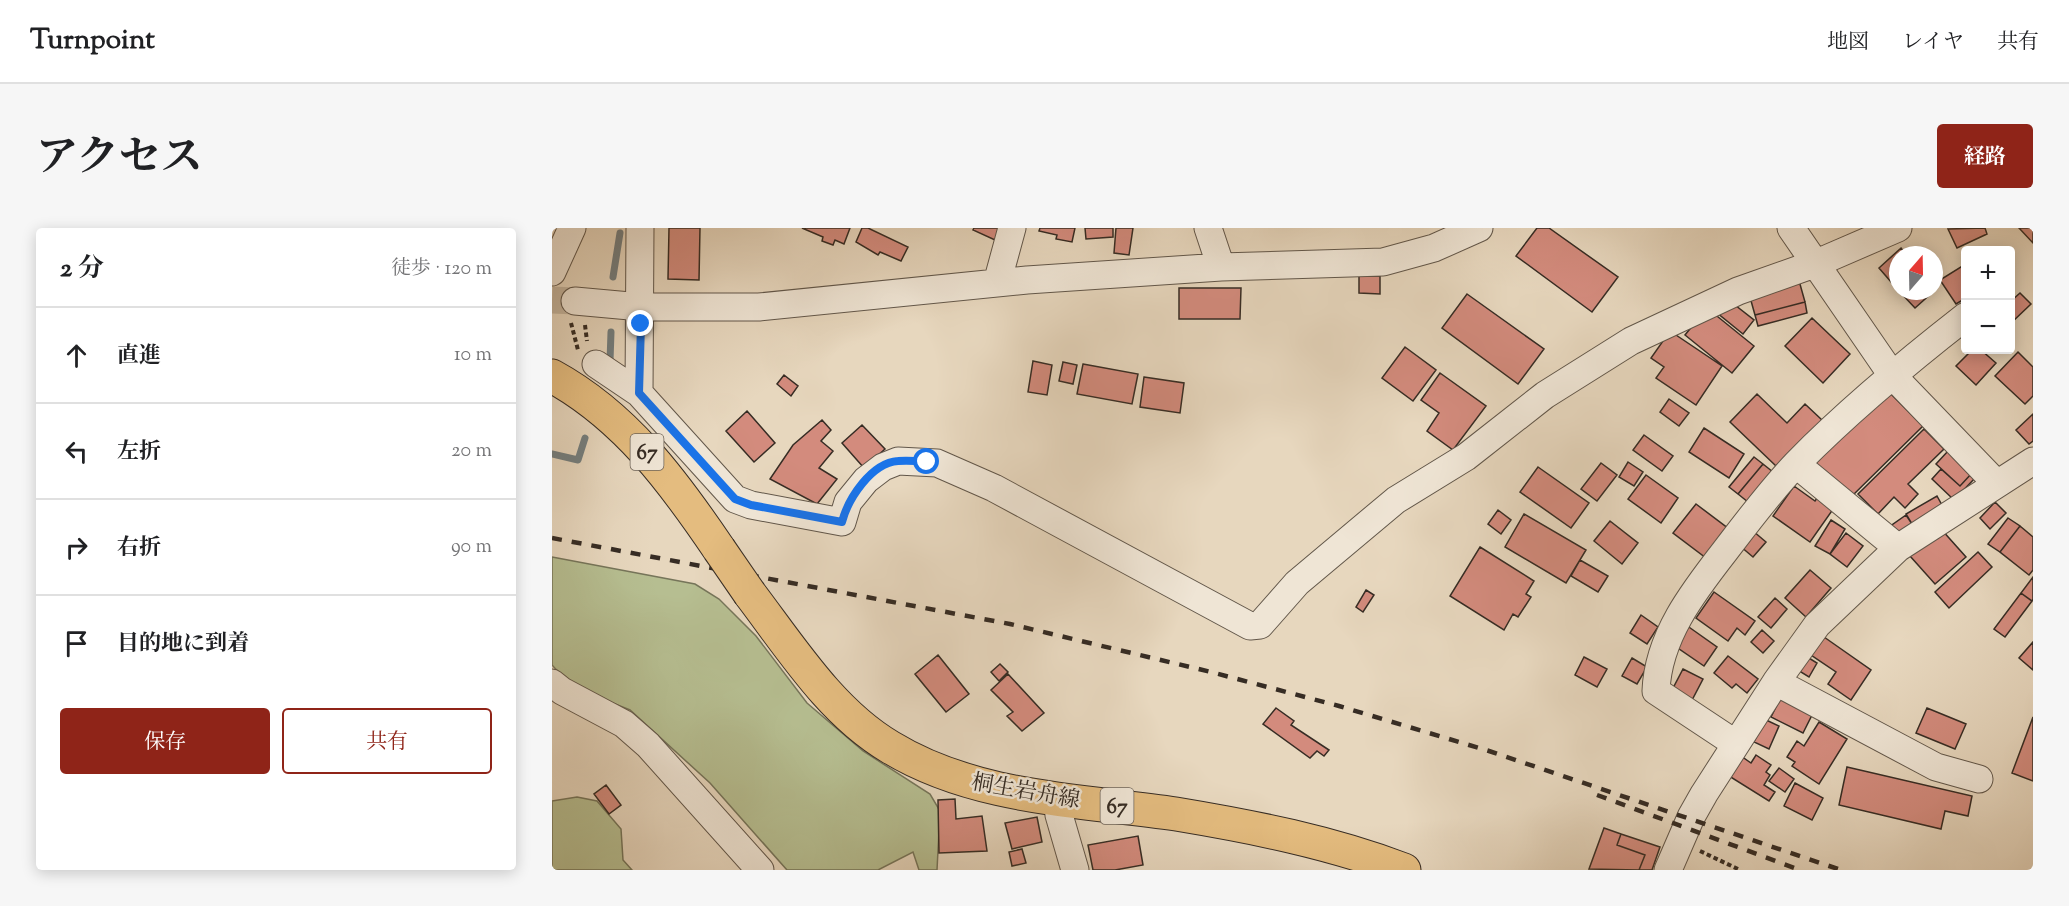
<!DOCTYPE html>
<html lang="ja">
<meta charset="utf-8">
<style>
:root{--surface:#fff;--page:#f6f6f6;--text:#202124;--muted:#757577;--line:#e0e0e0;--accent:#8f2418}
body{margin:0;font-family:"Sorts Mill Goudy","Noto Serif JP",serif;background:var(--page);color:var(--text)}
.controls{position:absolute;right:18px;top:18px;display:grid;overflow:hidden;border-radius:6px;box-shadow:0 3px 15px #0003}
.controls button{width:54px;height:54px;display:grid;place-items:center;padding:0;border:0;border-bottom:2px solid var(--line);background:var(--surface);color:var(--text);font:30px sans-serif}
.compass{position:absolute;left:1337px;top:18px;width:54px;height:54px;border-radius:50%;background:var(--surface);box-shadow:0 3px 15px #0003;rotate:20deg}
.stop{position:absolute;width:18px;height:18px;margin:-14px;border:4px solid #1a73e8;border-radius:50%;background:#fff}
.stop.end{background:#1a73e8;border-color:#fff;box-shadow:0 2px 6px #0008}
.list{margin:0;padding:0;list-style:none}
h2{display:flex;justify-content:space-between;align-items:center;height:78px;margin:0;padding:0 24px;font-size:26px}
h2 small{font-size:20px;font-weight:400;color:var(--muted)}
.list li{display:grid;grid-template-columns:39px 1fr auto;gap:18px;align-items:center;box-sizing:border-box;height:96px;padding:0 24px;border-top:2px solid var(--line)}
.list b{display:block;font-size:22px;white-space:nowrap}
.list em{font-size:20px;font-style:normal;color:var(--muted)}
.actions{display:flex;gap:12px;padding:18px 24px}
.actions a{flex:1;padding:14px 0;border:2px solid var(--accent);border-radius:6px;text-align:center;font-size:21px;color:var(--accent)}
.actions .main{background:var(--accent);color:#fff}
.icon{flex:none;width:33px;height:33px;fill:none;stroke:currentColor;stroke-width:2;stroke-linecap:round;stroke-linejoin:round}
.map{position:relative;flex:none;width:1481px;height:642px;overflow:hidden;border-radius:6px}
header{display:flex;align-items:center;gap:36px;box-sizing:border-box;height:84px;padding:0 30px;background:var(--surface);border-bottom:2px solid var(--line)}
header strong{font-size:28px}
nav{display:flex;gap:33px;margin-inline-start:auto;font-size:21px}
.intro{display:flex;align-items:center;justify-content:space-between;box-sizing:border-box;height:144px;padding:0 36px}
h1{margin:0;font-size:42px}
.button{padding:15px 27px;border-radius:6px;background:var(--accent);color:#fff;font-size:21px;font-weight:700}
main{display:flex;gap:36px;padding:0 36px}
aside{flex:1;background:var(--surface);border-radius:6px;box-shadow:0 3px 15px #0003}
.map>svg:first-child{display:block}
.green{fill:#b6be91;stroke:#76755a;stroke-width:1.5}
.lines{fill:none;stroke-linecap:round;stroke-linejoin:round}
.stream{stroke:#747f80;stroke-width:7}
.building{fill:#d38b7d;stroke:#362c24;stroke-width:1.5}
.minor-tunnel{stroke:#c4b59f;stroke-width:27;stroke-dasharray:27 14;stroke-linecap:butt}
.minor-casing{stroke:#62574a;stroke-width:29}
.major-casing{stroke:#362c24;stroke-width:35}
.path{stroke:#362c24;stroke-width:4;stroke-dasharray:4.5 3;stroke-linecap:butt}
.minor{stroke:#efe5d5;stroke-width:27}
.major{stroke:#e4bc7f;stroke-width:33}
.rail{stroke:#362c24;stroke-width:4.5;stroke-dasharray:10 10;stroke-linecap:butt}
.major-bridge-casing{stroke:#362c24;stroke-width:35;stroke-linecap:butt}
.major-bridge{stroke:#e4bc7f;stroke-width:33}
.route{stroke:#1a73e8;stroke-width:8}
.labels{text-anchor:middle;stroke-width:5;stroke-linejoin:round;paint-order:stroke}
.shield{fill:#efe5d5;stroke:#6e6459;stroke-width:1.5}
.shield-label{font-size:21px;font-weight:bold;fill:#362c24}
.street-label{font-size:22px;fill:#362c24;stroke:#efe5d5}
</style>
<header>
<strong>Turnpoint</strong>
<nav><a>地図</a><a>レイヤ</a><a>共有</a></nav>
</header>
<div class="intro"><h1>アクセス</h1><a class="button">経路</a></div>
<main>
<aside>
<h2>2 分<small>徒歩 · 120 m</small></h2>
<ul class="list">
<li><svg class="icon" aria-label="ahead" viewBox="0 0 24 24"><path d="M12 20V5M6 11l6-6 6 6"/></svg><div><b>直進</b></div><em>10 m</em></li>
<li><svg class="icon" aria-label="left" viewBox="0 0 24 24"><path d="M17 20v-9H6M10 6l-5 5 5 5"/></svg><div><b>左折</b></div><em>20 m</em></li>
<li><svg class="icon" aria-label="right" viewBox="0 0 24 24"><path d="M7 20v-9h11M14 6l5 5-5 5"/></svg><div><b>右折</b></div><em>90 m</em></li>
<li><svg class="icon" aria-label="arrive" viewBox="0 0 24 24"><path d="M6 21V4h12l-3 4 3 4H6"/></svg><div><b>目的地に到着</b></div></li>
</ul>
<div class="actions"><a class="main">保存</a><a>共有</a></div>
</aside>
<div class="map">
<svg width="1481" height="642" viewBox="0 0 1481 642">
<rect width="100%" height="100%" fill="#e7d7be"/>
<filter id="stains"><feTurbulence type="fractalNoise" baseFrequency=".00333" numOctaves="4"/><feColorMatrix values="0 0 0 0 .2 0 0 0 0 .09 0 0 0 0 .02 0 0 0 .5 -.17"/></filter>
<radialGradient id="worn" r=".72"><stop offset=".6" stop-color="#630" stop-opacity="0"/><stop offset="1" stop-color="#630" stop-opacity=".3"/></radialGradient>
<!-- green -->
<path class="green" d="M0,329L143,356L167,371L204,408L255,475L311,523L378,566L388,583L385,642H367L361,624L326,642H235L158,555L78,482L20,459L0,437Z
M25,569L45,573L69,601L71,632L80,642H0V573Z"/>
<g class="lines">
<!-- stream -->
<path class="stream" d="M61,49L68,5
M58,133L59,104
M0,226L26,232L33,210"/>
</g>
<!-- building -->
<path class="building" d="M117,0H148L147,52L116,51Z
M250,0H298L292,16L283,12L281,17L270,13L271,9Z
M310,0H316L356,19L349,33L328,24L326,27L304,14Z
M422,0H448L443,12L421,2Z
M488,0H523L520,14L504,11L505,7L487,3Z
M533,0H561V9L534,11Z
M564,0H581L577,27L562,25Z
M985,0H997L1066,49L1040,84L964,28Z
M1433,0L1435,6L1405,20L1396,1Z
M1467,0H1481V15Z
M1349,20L1354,27H1346V62L1327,40Z
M1412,37L1414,70L1404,76L1388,52Z
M807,48H828V66L807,65Z
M1246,49L1253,74L1203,87L1196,62Z
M627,60H689L688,91H627Z
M1347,63H1382L1363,80Z
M1468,65L1479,76L1458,96V74Z
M915,66L992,121L966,156L890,100Z
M1174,70L1202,92L1191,106L1164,84Z
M1253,74L1255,85L1206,98L1203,87Z
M1155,80L1202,118L1180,145L1133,107Z
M1260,90L1298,126L1271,155L1233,118Z
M1118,103L1170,138L1144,177L1104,150L1112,139L1099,130Z
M853,119L884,142L861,173L830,150Z
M1420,122H1429L1444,135L1424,157L1404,138Z
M1466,124L1481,139V168L1473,176L1443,148Z
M481,133L500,137L495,167L476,164Z
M511,134L525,137L521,156L507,153Z
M531,136L586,146L580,176L525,166Z
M888,145L934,178L901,222L875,203L887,185L869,172Z
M232,147L246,158L239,168L225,156Z
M592,149L632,155L628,185L588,179Z
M1335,162L1371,198L1297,271L1262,235Z
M1205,166L1235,195L1253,176L1270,192L1224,238L1178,194Z
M1117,171L1137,185L1127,198L1108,184Z
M195,183L223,215L202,234L174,203Z
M1481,186V213L1477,216L1464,202Z
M270,192L279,202L269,213L281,223L267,240L285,251L265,276L218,251L241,217Z
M310,197L333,221L312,240L290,215Z
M1152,200L1192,226L1177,250L1137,224Z
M1372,201L1392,221L1356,256L1366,266L1353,280L1342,269L1326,286L1306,266Z
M1092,207L1121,228L1110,243L1081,222Z
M1396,223L1420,245L1408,258L1384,236Z
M1202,229L1211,236L1186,266L1177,259Z
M1076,234L1091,244L1082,258L1067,249Z
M1049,235L1065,247L1045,273L1029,261Z
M1211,236L1226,248L1201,278L1186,266Z
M986,239L1037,275L1019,300L968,264Z
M1389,241L1408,258L1420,245L1424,249L1402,272L1380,251Z
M1094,247L1126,270L1109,295L1076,271Z
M1242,258L1263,273L1268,266L1284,277L1258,314L1221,288Z
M1385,268L1391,279L1360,296L1354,286Z
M1443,274L1454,285L1438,301L1428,290Z
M1144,276L1181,304L1158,333L1121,305Z
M946,282L959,292L949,306L936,296Z
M972,286L1034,322L1014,355L953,319Z
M1354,287L1360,296L1343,308L1337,299Z
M1456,290L1468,298L1448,324L1436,316Z
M1279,292L1293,301L1278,326L1263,318Z
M1058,293L1086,315L1070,336L1042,313Z
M1468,298L1481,309V342L1477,347L1448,324Z
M1389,301L1414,329L1383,356L1358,328Z
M1201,303L1214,314L1201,329L1188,318Z
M1294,305L1311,318L1295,339L1278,326Z
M928,319L982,353L974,366L979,369L966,389L961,386L952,402L898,368Z
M1426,324L1440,339L1397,380L1383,364Z
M1028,332L1056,348L1046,364L1019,348Z
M1258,342L1279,360L1254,389L1233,370Z
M1481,349V371L1480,373L1469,365Z
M814,362L822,367L811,384L804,379Z
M1162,364L1203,393L1193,407L1185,400L1176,413L1144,390Z
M1469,365L1480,373L1453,409L1442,401Z
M1223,370L1235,381L1219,400L1206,389Z
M1089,387L1106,399L1095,416L1078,405Z
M1134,397L1165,419L1152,438L1120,416Z
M1210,402L1222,413L1211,425L1199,414Z
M1272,409L1319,442L1299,472L1276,456L1284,444L1259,427Z
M1481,414V442L1467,430Z
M386,427L417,466L394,484L363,446Z
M1252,427L1265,435L1257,449L1244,441Z
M1176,428L1206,451L1195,465L1184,456L1180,460L1162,445Z
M1032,429L1055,441L1045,459L1023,447Z
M1080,430L1095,439L1085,456L1070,448Z
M448,436L456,444L447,453L439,444Z
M1131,441L1151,451L1139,474L1119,464Z
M456,446L492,485L470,503L455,488L461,484L439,462Z
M1229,469L1261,485L1251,505L1219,489Z
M724,480L742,493L739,497L777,522L772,528L765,523L758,530L711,496Z
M1375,480L1414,496L1403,521L1364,505Z
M1481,489V553L1460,545Z
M1212,491L1227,498L1217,521L1202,514Z
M1267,494L1295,511L1267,556L1240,538L1243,534L1235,529L1245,513L1252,518Z
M1204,527L1219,537L1214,544L1218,547L1212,557L1223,564L1217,573L1177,548L1189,528L1199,535Z
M1295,539L1420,568L1416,588L1393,583L1389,601L1287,577Z
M1227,540L1242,551L1233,564L1217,553Z
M1243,555L1271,570L1260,592L1232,578Z
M54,557L69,577L57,586L42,566Z
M403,571L404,591L430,588L435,623L387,625L386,572Z
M485,589L490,614L460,621L453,595Z
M1052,600L1069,606L1065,617L1093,627L1087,642L1037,641Z
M1069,606L1108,619L1100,642H1087L1093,627L1065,617Z
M586,608L591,637L563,642H541L536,617Z
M470,621L474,635L460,638L457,624Z"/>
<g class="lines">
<!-- minor-tunnel -->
<path class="minor-tunnel" d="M0,72L23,73"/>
<!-- minor casing -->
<g class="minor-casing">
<path id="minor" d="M88,0L87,165L183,271L199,277L290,294L296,274L314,252L331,239L346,233L385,235L442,260L698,398L708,397L745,355L844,272L914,229L993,167L1079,113L1186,63L1265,35L1346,0
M656,0L669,39
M1239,0L1340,147L1445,256
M0,44L20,0
M445,55L460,0
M23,73L89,79H207L475,52L669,39L831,34L882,20L927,0
M44,136L87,165
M1244,236L1346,320
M1224,454L1384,539L1427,551
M0,455L10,463L72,496L96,517L208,642
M1184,516L1104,463C1106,409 1141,364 1173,323C1196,293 1219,262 1245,235C1297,182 1355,134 1414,88
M505,570L507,587L523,642
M1116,642L1139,589L1152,566L1224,454L1265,397L1346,320L1481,233"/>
</g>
<!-- major casing -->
<g class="major-casing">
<path id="major" d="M0,148C73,188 121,253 167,321
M198,366C239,420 279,484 338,519C423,571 528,572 624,586C702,599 778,614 852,642"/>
</g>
<!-- path -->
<path class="path" d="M19,95L26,122
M33,97L35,113
M1148,623L1188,642"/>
<!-- minor -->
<use href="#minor" class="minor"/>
<!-- major -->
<use href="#major" class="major"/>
<!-- rail -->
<path class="rail" d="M0,310L458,396L659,444L787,478L937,523L1289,642
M1045,567L1248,642"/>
<!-- major-bridge casing -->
<g class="major-bridge-casing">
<path id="major-bridge" d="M167,321L198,366"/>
</g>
<!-- major-bridge -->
<use href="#major-bridge" class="major-bridge"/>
</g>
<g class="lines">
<!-- route -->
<path class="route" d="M89,96L87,165L183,271L199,277L290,294C296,271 319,235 346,233C356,232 366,233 375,234"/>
</g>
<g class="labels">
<!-- shield labels -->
<g class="shield">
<rect x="78.5" y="206" width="33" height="36" rx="4.5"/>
<rect x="548.5" y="560" width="33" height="36" rx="4.5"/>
</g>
<g class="shield-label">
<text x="95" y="231">67</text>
<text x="565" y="585">67</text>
</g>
<!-- street labels -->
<g class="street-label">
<text transform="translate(474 562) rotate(10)" y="8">桐生岩舟線</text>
</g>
</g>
<rect width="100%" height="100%" filter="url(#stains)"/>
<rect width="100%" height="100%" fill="url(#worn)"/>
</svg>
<div class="controls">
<button>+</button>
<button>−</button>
</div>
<svg class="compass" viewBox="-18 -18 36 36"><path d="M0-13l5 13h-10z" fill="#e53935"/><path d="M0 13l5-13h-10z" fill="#757577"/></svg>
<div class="stop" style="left:375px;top:234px"></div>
<div class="stop end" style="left:89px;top:96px"></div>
</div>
</main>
